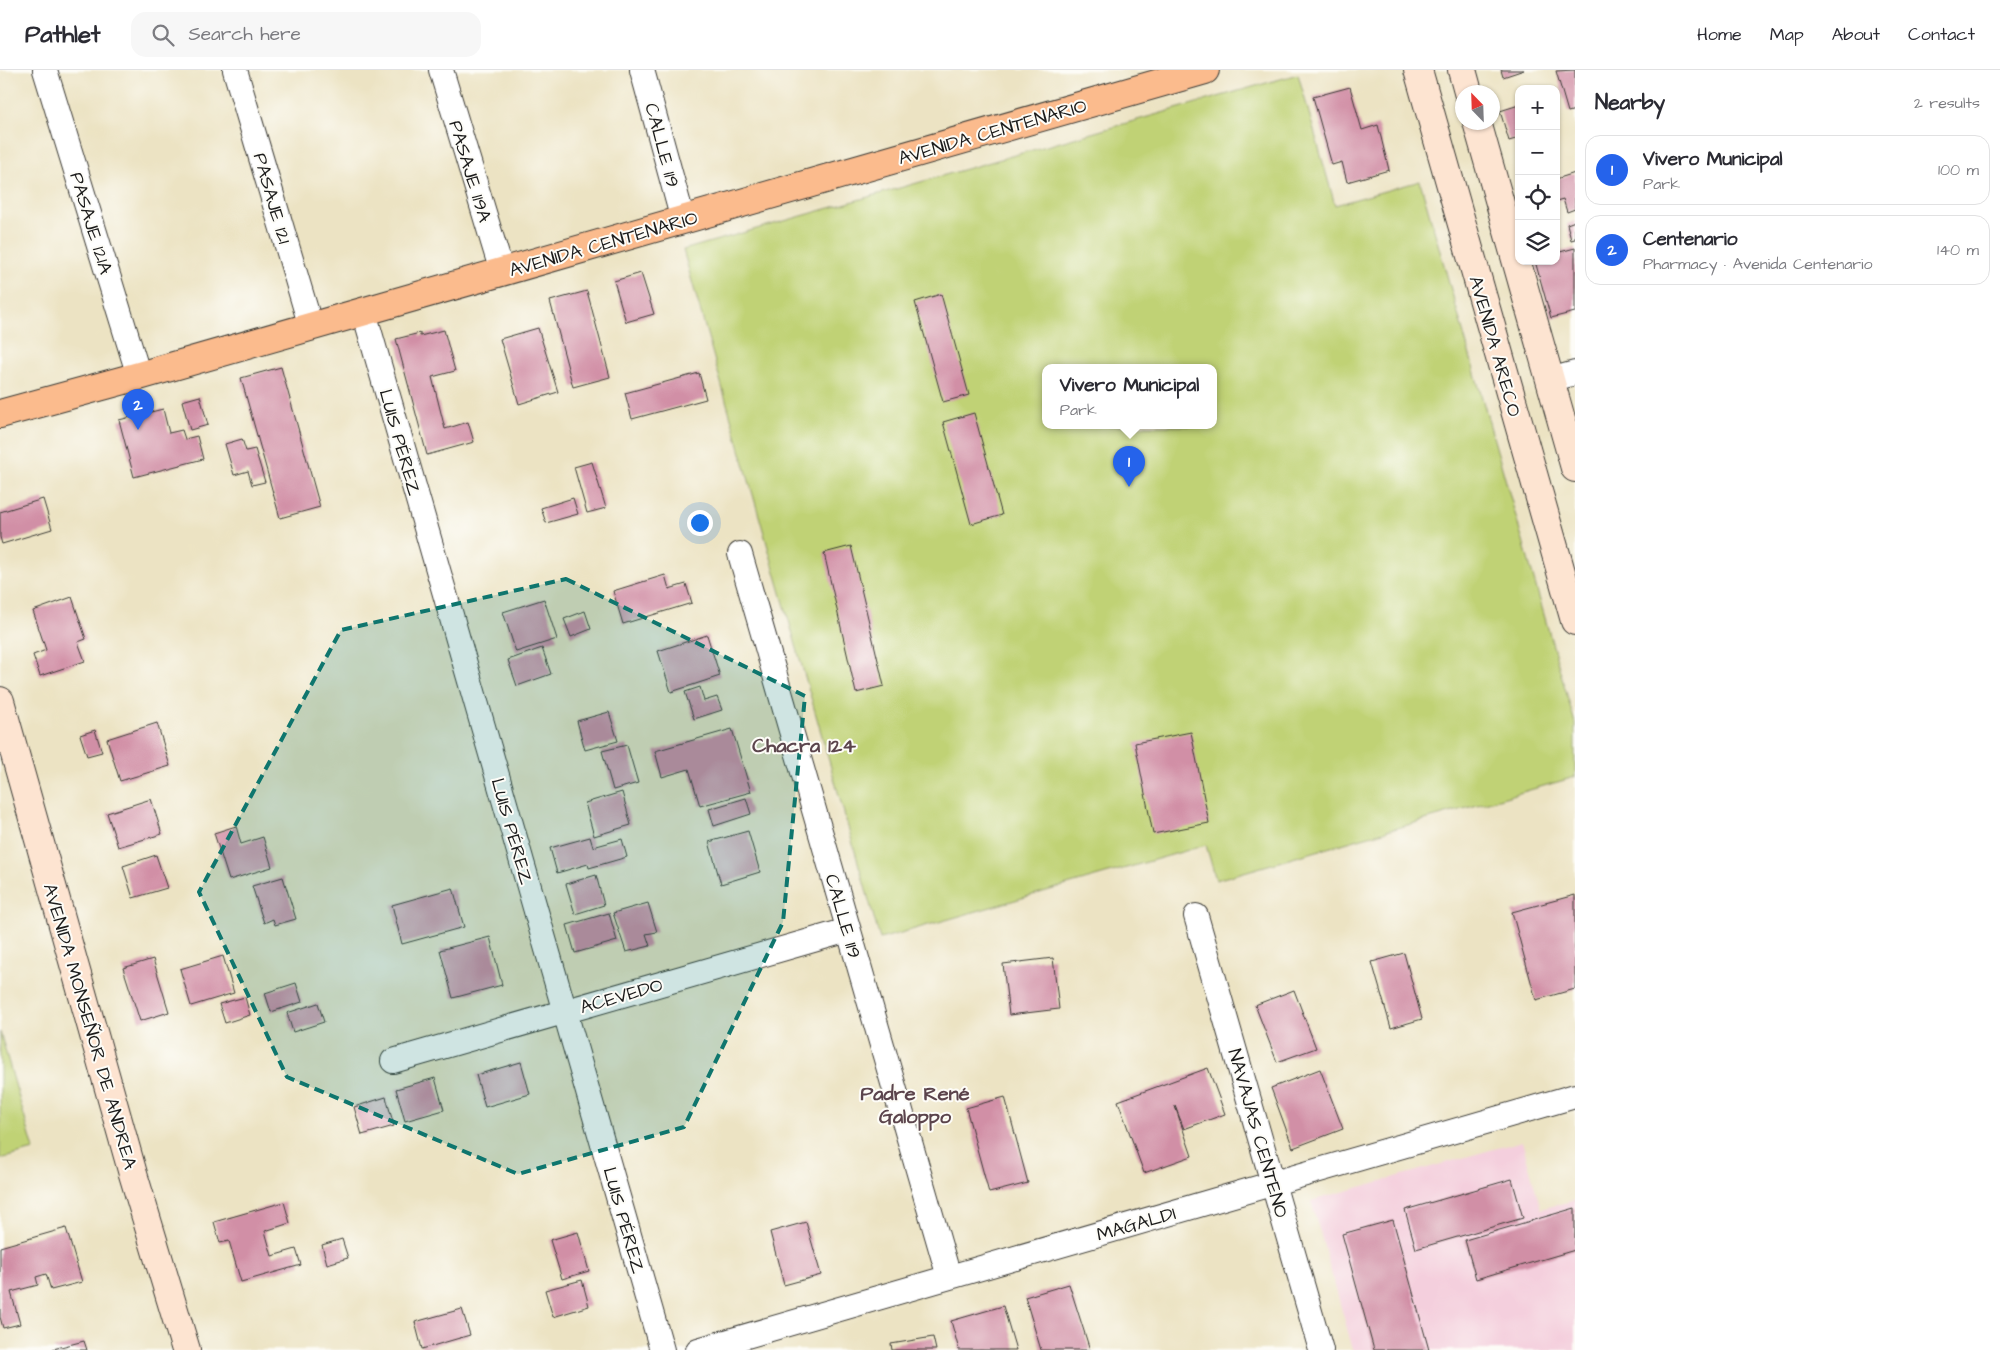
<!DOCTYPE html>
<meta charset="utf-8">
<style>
:root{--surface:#fff;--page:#f7f7f7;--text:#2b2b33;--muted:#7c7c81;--line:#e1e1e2;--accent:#2563eb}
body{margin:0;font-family:"Architects Daughter",sans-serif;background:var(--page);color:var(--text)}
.controls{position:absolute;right:15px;top:15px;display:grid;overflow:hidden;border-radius:10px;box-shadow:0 1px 4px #0004}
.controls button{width:45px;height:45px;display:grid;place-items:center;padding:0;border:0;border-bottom:1px solid var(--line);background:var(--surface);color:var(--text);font:25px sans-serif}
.compass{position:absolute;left:1455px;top:15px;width:45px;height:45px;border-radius:50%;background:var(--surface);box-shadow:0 1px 4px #0004;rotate:337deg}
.you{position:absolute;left:699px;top:452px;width:18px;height:18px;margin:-12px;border:4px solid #fff;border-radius:50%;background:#1a73e8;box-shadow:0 0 0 8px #1a73e833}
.badge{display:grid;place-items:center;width:32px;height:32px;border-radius:50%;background:var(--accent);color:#fff;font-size:16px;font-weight:700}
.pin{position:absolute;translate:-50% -41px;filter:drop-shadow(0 1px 2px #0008)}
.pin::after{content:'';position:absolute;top:26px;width:18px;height:15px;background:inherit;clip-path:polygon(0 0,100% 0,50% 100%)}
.popup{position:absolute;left:1042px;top:294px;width:175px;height:65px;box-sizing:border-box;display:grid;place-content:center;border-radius:10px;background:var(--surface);filter:drop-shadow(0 1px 4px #0005);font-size:16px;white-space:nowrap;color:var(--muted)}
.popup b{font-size:19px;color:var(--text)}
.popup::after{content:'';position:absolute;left:50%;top:100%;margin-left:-10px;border:10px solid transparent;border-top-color:var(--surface)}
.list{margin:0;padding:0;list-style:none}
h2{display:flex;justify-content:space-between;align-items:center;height:65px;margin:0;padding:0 20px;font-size:21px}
h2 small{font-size:16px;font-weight:400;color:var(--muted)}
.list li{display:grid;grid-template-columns:32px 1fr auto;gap:15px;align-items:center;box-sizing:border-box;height:70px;margin:0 10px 10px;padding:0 10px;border:1px solid var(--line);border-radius:15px}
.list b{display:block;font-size:19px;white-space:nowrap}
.list p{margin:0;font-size:16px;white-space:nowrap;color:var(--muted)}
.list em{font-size:16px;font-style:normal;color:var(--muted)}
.icon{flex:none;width:28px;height:28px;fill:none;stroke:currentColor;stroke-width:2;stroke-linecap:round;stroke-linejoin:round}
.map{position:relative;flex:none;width:1575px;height:1280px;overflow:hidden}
header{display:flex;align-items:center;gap:30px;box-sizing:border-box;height:70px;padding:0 25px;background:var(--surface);border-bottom:1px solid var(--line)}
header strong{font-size:24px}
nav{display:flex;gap:28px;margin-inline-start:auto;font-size:18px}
.search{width:350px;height:45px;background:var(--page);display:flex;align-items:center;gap:12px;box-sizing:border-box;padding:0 18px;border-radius:15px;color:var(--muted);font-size:19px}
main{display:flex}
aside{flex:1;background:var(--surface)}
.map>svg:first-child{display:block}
.built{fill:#f4cfdd}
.green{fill:#c0d275;stroke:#6e7748;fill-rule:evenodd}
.building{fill:#d18fa6}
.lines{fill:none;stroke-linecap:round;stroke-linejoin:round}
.street-casing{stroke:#3b3a35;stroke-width:26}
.secondary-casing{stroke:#3b3a35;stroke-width:30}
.primary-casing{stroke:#3b3a35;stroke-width:30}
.street{stroke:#fff;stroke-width:24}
.secondary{stroke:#fde4d1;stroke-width:28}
.primary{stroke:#fbbb8d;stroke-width:28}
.marked{fill:#0f766e;fill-opacity:0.2;stroke:#0f766e;stroke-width:4;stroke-dasharray:10 6;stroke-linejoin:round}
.labels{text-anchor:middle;stroke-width:4;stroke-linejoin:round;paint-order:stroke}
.street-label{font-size:19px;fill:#1c1c1c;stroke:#fdfcf7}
.neighbourhood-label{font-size:20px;font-weight:bold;fill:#5b444c;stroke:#fdfcf7}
</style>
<header>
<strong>Pathlet</strong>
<div class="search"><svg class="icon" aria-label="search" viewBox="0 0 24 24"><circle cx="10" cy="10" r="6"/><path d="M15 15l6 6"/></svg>Search here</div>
<nav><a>Home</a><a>Map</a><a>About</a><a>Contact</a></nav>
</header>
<main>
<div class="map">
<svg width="1575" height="1280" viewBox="0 0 1575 1280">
<rect width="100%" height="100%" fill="#fdfcf7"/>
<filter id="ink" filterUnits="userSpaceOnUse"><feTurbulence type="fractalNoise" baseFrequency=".02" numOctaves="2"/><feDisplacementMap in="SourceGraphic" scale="10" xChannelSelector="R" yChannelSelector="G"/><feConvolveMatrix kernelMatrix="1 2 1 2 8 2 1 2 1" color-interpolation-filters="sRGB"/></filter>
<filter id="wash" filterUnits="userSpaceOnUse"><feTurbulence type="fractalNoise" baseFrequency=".0096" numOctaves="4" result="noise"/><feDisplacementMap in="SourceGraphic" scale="20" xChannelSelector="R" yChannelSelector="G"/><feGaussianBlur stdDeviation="1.12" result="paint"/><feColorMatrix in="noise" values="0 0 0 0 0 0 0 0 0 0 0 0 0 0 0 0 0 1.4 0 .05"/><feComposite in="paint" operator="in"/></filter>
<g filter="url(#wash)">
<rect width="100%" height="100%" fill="#ece3c3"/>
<!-- built -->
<path class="built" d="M1522,1071L1541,1139L1575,1130V1280H1353L1311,1131Z"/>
<!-- green -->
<path class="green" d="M1298,4L1335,135L1420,111L1575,653V707L1216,810L1206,775L880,869L683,180ZM1045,298H1213V356H1045Z
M0,962L34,1080L0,1089Z"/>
<g id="blocks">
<!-- building -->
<path class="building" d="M1501,0H1524L1503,7Z
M1575,0V40L1568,42L1556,1Z
M1350,17L1362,60L1378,55L1389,100L1347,112L1342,92L1332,95L1313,27Z
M1519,35V68L1509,71L1500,41Z
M1575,103V139L1567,142L1563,129L1556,131V109Z
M1575,151V169L1571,170L1567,154Z
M1575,178V242L1551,248L1535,191H1556V183Z
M641,203L654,244L626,252L614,211Z
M587,221L610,307L573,317L550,231Z
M941,224L969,325L943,332L915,232Z
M538,258L558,322L519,334L500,269Z
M444,260L455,301L432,307L445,359L468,352L474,372L427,385L396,269L420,263V266Z
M281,297L320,437L280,448L241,308Z
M699,303L706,329L632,349L625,323Z
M200,326L208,355L190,360L182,331Z
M163,339L169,363L182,360L185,369L197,366L203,389L134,407L119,350Z
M974,343L1002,445L971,454L943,352Z
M242,369L246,381L255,379L265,412L252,415L248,401L234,405L225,374Z
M592,392L606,438L587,443L574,397Z
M573,428L578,444L546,453L541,438Z
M43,429L52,459L2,474L0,467V442Z
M851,476L884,616L856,623L824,483Z
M665,505L669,519L686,514L692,533L623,554L613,521Z
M72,527L86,569L78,572L85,591L40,606L33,585L46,580L33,541Z
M544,529L557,569L516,582L503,542Z
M585,541L591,559L571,567L564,549Z
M707,565L720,606L671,622L658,581Z
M542,578L551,604L517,616L508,590Z
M700,617L704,631L717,627L722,640L694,649L685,622Z
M609,642L618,671L585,680L577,651Z
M157,653L170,696L120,711L107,669Z
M732,659L751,722L700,736L689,699L662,707L655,681Z
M95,660L102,682L87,686L80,665Z
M1191,662L1209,753L1153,764L1135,673Z
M627,675L638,713L613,720L602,681Z
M622,722L631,755L594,766L585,733Z
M746,728L751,744L714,756L709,739Z
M151,729L162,764L118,777L107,743Z
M236,756L241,774L263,767L272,797L229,810L214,763Z
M748,761L760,802L721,814L709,772Z
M590,767L593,777L622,769L627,787L589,798L588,794L557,803L550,778Z
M156,785L167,818L133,828L123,796Z
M596,805L604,835L575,844L566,814Z
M283,807L296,849L275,855L273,849L264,853L252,816Z
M453,818L464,857L402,874L392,835Z
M1575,825V919L1536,930L1512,842Z
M648,833L657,862L646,864L650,876L626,882L613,843Z
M609,843L617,871L575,883L567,855Z
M490,867L502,915L453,928L440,880Z
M1404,883L1422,949L1391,958L1372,892Z
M223,886L234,923L191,936L180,899Z
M1053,888L1059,939L1009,945L1003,894Z
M153,889L169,942L140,951L123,898Z
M296,913L302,932L271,942L265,923Z
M1294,920L1316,978L1277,992L1255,935Z
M245,927L250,945L225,953L219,934Z
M318,933L324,952L293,962L287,943Z
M521,992L530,1024L485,1037L476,1005Z
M1208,998L1225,1044L1184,1059L1175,1036L1192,1086L1144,1103L1118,1031Z
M1320,999L1343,1059L1293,1078L1271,1018Z
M435,1008L444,1040L405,1051L396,1019Z
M386,1027L394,1056L362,1065L354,1037Z
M1005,1027L1028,1113L989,1123L966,1038Z
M1512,1109L1523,1148L1416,1179L1405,1140Z
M284,1132L290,1153L265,1161L272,1186L296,1179L301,1195L241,1212L229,1171L220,1173L214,1152Z
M1575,1138V1180L1476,1209L1465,1170Z
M1393,1150L1429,1280H1374L1342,1164Z
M806,1152L821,1205L784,1215L770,1162Z
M66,1158L82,1212L51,1220L46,1204L36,1207L38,1215L11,1222L20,1254L3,1258L0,1247V1177Z
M578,1162L589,1201L562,1209L550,1170Z
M342,1169L348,1188L327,1194L322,1175Z
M582,1210L589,1236L553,1247L545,1220Z
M1069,1214L1090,1280H1041L1025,1227Z
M1003,1236L1016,1280H959L951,1251Z
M462,1239L470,1265L422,1279L415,1252Z
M933,1267L936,1280H892L891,1274Z
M84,1271L87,1280H54L53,1279Z"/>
</g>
</g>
<g filter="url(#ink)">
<use href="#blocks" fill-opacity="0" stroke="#3b3a35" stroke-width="1"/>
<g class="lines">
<!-- street casing -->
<g class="street-casing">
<path id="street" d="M45,0L139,306
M235,0L311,257
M441,0L502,202
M642,0L683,150
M364,242L662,1280
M1550,310L1575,303
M740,484L949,1207
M1196,846L1321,1280
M393,991L848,860
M698,1280L1575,1026"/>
</g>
<!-- secondary casing -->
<g class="secondary-casing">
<path id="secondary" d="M1418,0L1575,551
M1462,0L1468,22
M1477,52L1575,398
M0,631L133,1104L186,1280"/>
</g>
<!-- primary casing -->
<g class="primary-casing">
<path id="primary" d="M0,344L139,306L1205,0"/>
</g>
<!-- street -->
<use href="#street" class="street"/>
<!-- secondary -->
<use href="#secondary" class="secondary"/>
<!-- primary -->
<use href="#primary" class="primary"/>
</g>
</g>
<!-- marked area -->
<path class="marked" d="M566,509L805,626L783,852L684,1057L518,1104L287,1007L199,822L341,560Z"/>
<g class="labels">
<!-- street labels -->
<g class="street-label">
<text transform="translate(992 61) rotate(-16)" y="7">AVENIDA CENTENARIO</text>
<text transform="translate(663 75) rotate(75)" y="7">CALLE 119</text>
<text transform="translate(471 101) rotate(73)" y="7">PASAJE 119A</text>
<text transform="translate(273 128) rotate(74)" y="7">PASAJE 121</text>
<text transform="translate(92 153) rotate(73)" y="7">PASAJE 121A</text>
<text transform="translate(603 173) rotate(-16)" y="7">AVENIDA CENTENARIO</text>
<text transform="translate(1496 276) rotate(74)" y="7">AVENIDA ARECO</text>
<text transform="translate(401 372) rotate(74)" y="7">LUIS PÉREZ</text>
<text transform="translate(513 761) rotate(74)" y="7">LUIS PÉREZ</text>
<text transform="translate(844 846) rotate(74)" y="7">CALLE 119</text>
<text transform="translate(621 925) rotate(-16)" y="7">ACEVEDO</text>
<text transform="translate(91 956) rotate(74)" y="7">AVENIDA MONSEÑOR DE ANDREA</text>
<text transform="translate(1259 1063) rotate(74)" y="7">NAVAJAS CENTENO</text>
<text transform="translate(625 1150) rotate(74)" y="7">LUIS PÉREZ</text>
<text transform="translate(1136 1153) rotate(-16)" y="7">MAGALDI</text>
</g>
<!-- neighbourhood labels -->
<g class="neighbourhood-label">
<text x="804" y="682">Chacra 124</text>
<text x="915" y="1030">Padre René<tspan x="915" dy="23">Galoppo</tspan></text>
</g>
</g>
</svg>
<div class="controls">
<button>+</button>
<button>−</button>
<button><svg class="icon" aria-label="locate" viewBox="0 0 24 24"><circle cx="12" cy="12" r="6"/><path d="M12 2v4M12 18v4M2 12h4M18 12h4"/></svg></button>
<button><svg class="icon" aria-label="layers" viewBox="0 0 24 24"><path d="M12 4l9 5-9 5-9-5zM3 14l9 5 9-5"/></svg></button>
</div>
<svg class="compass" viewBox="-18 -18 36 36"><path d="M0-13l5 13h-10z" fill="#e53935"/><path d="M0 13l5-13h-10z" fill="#7c7c81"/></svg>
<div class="you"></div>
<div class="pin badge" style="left:1129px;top:417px">1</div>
<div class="popup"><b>Vivero Municipal</b>Park</div>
<div class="pin badge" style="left:138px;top:360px">2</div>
</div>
<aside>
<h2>Nearby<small>2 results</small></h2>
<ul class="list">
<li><span class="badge">1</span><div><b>Vivero Municipal</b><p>Park</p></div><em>100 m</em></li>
<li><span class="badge">2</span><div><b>Centenario</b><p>Pharmacy · Avenida Centenario</p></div><em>140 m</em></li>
</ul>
</aside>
</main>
